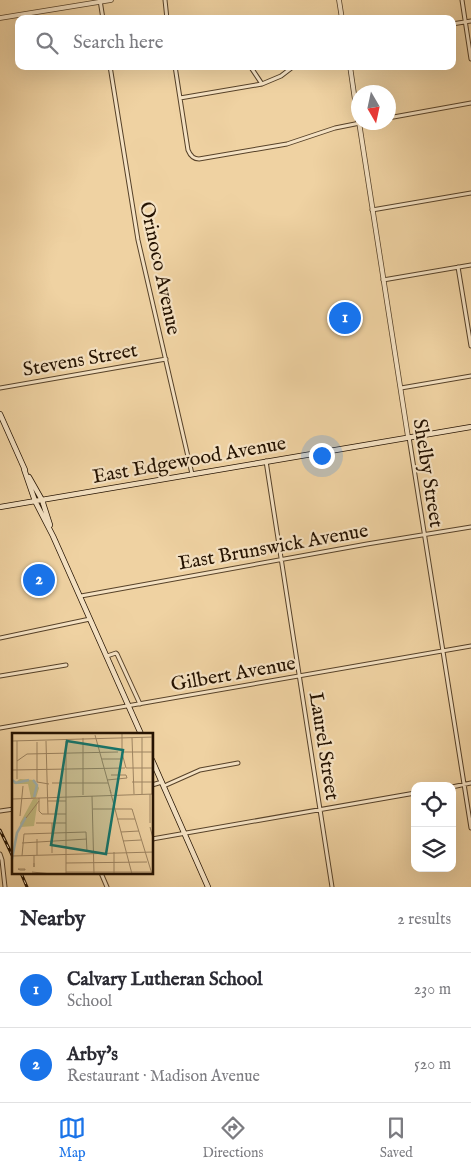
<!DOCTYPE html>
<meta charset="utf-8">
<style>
:root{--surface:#fff;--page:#f2f2f3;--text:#2b2b33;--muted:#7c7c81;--line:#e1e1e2;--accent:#1a73e8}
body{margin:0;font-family:"IM FELL English",serif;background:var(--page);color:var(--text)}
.controls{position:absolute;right:15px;bottom:15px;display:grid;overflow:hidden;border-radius:10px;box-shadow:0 5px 20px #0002}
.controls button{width:45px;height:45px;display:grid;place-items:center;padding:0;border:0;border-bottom:1px solid var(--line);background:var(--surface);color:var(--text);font:25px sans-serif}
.compass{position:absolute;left:351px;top:85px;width:45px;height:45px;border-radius:50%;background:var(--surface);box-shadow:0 5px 20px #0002;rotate:171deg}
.you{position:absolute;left:321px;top:455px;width:18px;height:18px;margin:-12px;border:4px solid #fff;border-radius:50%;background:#1a73e8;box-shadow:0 0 0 8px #1a73e833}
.badge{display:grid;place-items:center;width:32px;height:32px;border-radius:50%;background:var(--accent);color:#fff;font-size:16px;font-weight:700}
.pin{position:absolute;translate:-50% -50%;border:2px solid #fff;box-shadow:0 1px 5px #0006}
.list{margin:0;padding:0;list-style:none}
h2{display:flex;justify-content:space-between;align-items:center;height:65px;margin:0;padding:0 20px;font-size:21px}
h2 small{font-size:16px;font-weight:400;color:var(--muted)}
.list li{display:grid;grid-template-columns:32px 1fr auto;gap:15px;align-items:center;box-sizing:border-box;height:75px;padding:0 20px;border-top:1px solid var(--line)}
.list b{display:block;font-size:19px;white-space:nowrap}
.list p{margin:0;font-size:16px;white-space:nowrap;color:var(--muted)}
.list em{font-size:16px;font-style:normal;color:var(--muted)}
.icon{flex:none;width:28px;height:28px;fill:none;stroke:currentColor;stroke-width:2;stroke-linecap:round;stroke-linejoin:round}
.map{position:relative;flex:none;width:471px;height:887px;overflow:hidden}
.search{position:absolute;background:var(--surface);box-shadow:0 5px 20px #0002;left:15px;right:15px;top:15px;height:55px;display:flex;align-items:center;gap:12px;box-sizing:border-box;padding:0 18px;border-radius:10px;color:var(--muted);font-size:19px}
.sheet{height:215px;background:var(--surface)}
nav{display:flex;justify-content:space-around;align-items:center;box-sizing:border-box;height:70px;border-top:1px solid var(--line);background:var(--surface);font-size:14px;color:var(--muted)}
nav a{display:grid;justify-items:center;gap:2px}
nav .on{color:var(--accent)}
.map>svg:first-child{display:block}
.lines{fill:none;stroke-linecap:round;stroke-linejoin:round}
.minor-casing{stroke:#574229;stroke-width:5}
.tertiary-casing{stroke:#574229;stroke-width:5.5}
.secondary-casing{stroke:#241201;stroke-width:6}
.minor{stroke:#f5e2c3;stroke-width:3}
.tertiary{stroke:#f5e2c3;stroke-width:4}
.secondary{stroke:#f5e2c3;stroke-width:4.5}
.rail-casing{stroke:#241201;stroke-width:3}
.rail{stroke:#f5e2c3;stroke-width:1;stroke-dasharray:4;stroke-linecap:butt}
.labels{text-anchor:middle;stroke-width:4.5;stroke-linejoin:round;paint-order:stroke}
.street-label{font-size:20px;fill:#241201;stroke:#f5e2c3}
.inset-river{fill:none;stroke:#a0b4b2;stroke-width:2.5}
.inset-road{fill:none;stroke:#9e8562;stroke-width:1}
.view{fill:#0f766e;fill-opacity:0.15;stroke:#0f766e;stroke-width:2.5}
.inset-edge{fill:none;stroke:#241201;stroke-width:2.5}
</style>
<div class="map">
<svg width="471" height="887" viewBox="0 0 471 887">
<rect width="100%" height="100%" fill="#efd2a2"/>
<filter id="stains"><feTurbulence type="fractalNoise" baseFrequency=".004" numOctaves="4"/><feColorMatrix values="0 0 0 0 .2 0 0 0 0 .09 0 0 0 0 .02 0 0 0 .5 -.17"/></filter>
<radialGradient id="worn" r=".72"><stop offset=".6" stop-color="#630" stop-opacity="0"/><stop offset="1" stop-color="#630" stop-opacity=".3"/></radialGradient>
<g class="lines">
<!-- minor casing -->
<g class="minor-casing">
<path id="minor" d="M100,0L103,19
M165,0L167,19
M462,0L471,59
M452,24L471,21
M110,66L138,240L192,474
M175,66L188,150C190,155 193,159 199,159L287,144L335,128L360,123
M250,66L262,84
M180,98L262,84L281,76L294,66
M388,118L471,103
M372,210L471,193
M458,267L471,346
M383,280L471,265
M0,388L166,359
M401,388L471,376
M409,437L471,828
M266,461L332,887
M81,596L367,544L471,527
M0,638L90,619
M107,656L116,653L117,654L140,704
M0,676L66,665
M0,728L471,646
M152,785L162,782
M164,786L200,770L238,763
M452,787L471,783
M0,811L14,809
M152,839L415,793
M0,854L2,860L5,887
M101,873L107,887"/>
</g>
<!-- tertiary casing -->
<g class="tertiary-casing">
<path id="tertiary" d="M339,0L342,19
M0,18L111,0
M350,66L358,121
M359,122L408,437"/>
</g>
<!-- secondary casing -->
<g class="secondary-casing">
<path id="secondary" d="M0,414L25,470
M24,469L35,501L53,536L141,734
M29,477L42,500L50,525
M0,507L471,427
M152,760L208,887"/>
</g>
<!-- minor -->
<use href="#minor" class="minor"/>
<!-- tertiary -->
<use href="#tertiary" class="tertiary"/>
<!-- secondary -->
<use href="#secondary" class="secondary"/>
<!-- rail casing -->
<g class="rail-casing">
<path id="rail" d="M0,830L14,859
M21,873L27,887"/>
</g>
<!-- rail -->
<use href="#rail" class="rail"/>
</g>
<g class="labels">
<!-- street labels -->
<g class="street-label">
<text transform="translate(161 268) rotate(78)" y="7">Orinoco Avenue</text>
<text transform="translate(80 359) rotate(-10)" y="7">Stevens Street</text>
<text transform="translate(189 459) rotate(-10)" y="7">East Edgewood Avenue</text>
<text transform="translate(429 473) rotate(81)" y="7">Shelby Street</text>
<text transform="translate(273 546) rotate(-10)" y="7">East Brunswick Avenue</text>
<text transform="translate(233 673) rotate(-10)" y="7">Gilbert Avenue</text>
<text transform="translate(325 746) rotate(81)" y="7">Laurel Street</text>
</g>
</g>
<!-- overview -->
<g transform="translate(12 733)">
<rect width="141" height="141" fill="#efd2a2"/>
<path d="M8,46L23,47L27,55L24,65H19L16,51H1ZM21,66H26L22,93L9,94L8,90Z" fill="#c1ba7f"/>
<path class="inset-river" d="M0,47L4,50L17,47M21,47L25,52L22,64M0,126L5,100L14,84"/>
<path class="inset-road" d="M110,0V20L114,35H142M83,2L99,60M120,5L122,61M0,8L142,4M34,8L36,81M54,8V141M25,9V49L37,51M110,19H141M90,26H110M5,28L15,21L106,19M0,37L113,35M5,46V8M95,47L115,45L114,42H99M120,49H141M40,50H96M98,57L120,141M130,61V4M140,61V0M71,62V5M80,63L82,141M27,65V78L30,81H54M0,66L142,61M36,68H54M81,76H120L140,141M8,83L11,53M14,85L27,68M105,86H123M24,90H54M40,90V120M138,90V61M138,94L142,109M109,99L127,98M25,106V122M111,108L129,107M10,110L75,106M22,122V134V130M0,123L142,119M10,123L12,101L74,99L75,119M54,130L135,129M6,136H13V137H8ZM20,139L40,141M54,139H139M102,141V119"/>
<path class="view" d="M55,8L111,17L94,121L39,112Z"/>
<rect width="141" height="141" class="inset-edge"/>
</g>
<rect width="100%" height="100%" filter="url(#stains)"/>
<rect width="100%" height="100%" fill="url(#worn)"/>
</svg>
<div class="controls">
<button><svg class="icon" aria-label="locate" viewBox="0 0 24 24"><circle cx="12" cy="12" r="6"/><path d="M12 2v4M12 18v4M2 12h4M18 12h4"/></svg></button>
<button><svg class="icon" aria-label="layers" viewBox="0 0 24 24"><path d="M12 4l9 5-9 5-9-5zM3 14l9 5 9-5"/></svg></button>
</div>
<svg class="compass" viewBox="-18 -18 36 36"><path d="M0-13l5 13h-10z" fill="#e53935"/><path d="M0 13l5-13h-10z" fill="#7c7c81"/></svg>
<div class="you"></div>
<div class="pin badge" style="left:345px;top:318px">1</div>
<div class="pin badge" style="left:39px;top:580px">2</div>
<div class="search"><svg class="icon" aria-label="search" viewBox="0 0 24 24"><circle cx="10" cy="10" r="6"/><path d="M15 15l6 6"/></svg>Search here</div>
</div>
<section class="sheet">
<h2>Nearby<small>2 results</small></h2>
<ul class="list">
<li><span class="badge">1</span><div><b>Calvary Lutheran School</b><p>School</p></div><em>230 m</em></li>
<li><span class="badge">2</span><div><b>Arby's</b><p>Restaurant · Madison Avenue</p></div><em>520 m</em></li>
</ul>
</section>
<nav>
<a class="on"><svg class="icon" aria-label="map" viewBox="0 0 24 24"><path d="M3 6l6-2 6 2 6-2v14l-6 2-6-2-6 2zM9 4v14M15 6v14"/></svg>Map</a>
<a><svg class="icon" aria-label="directions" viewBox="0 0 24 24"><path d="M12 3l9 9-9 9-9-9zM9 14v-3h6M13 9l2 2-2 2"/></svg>Directions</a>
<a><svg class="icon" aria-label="saved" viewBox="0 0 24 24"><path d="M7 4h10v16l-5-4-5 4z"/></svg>Saved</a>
</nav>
